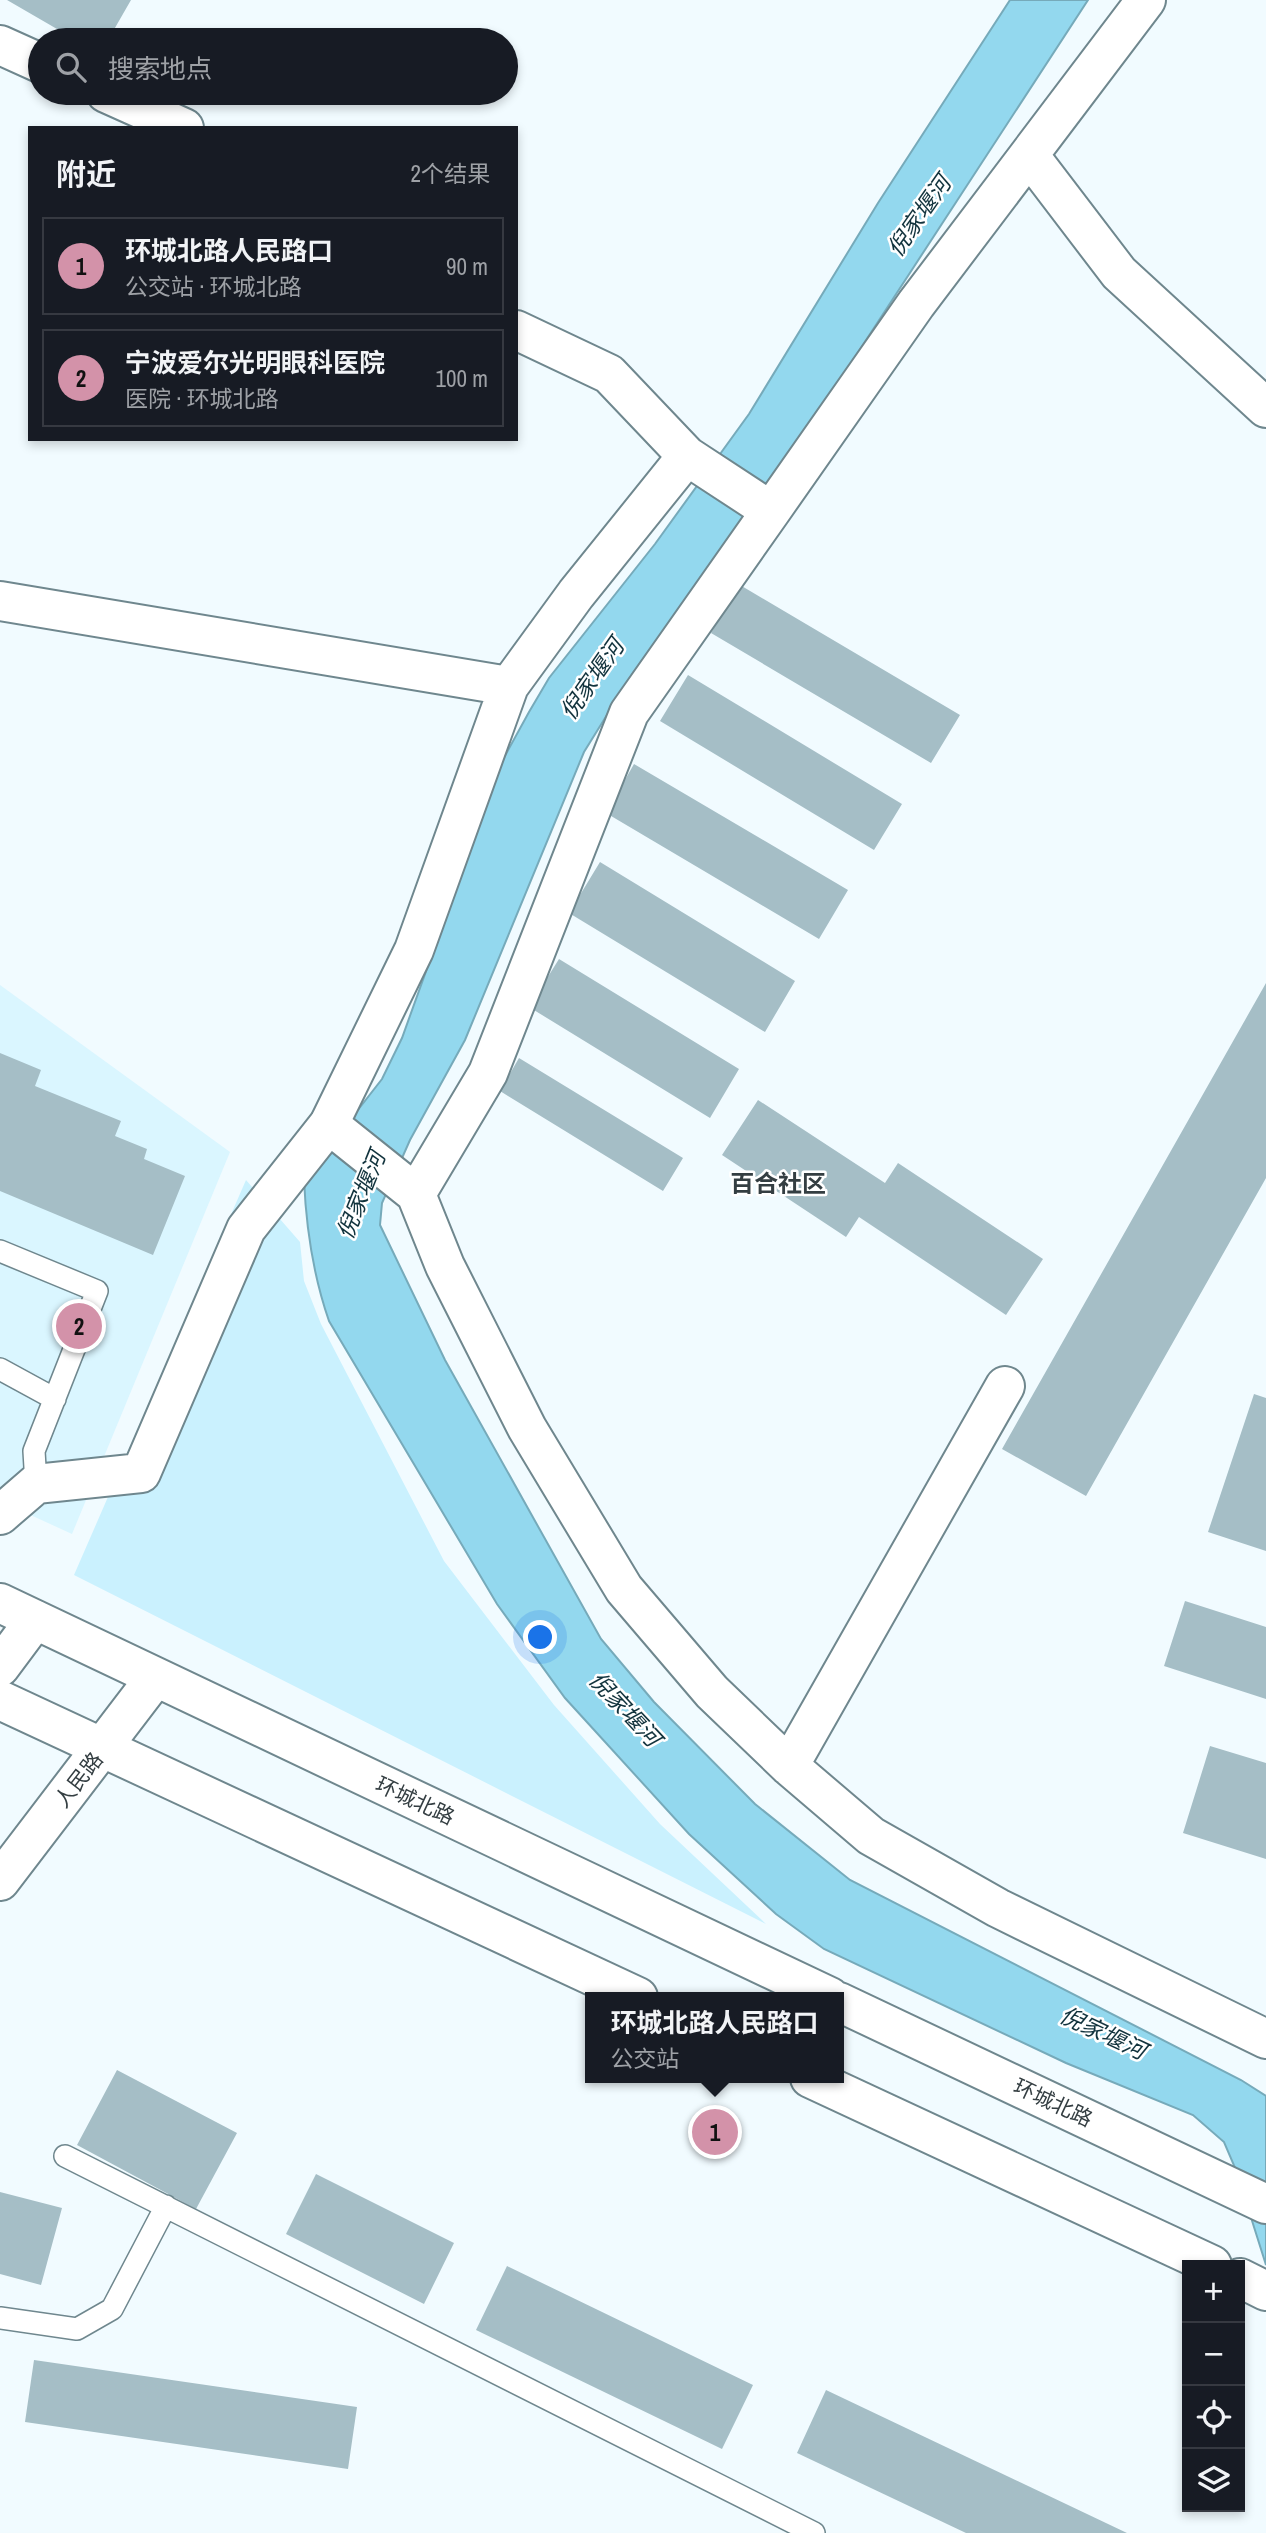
<!DOCTYPE html>
<html lang="zh">
<meta charset="utf-8">
<style>
:root{--surface:#171b24;--page:#20242c;--text:#f1f3f6;--muted:#9ea1a6;--line:#363941;--accent:#d392a9}
body{margin:0;font-family:"Archivo Narrow","Noto Sans SC",sans-serif;background:var(--page);color:var(--text)}
.controls{position:absolute;right:21px;bottom:21px;display:grid;overflow:hidden;border-radius:0px;box-shadow:0 4px 10px #0003}
.controls button{width:63px;height:63px;display:grid;place-items:center;padding:0;border:0;border-bottom:2px solid var(--line);background:var(--surface);color:var(--text);font:35px sans-serif}
.you{position:absolute;left:541px;top:1638px;width:24px;height:24px;margin:-18px;border:5px solid #fff;border-radius:50%;background:#1a73e8;box-shadow:0 0 0 10px #1a73e833}
.badge{display:grid;place-items:center;width:46px;height:46px;border-radius:50%;background:var(--accent);color:#111;font-size:23px;font-weight:700}
.pin{position:absolute;translate:-50% -50%;border:4px solid #fff;box-shadow:0 2px 7px #0006}
.popup{position:absolute;left:585px;top:1992px;width:259px;height:91px;box-sizing:border-box;display:grid;place-content:center;border-radius:0px;background:var(--surface);filter:drop-shadow(0 2px 5px #0005);font-size:23px;white-space:nowrap;color:var(--muted)}
.popup b{font-size:26px;color:var(--text)}
.popup::after{content:'';position:absolute;left:50%;top:100%;margin-left:-14px;border:14px solid transparent;border-top-color:var(--surface)}
.list{margin:0;padding:0;list-style:none}
h2{display:flex;justify-content:space-between;align-items:center;height:91px;margin:0;padding:0 28px;font-size:30px}
h2 small{font-size:23px;font-weight:400;color:var(--muted)}
.list li{display:grid;grid-template-columns:46px 1fr auto;gap:21px;align-items:center;box-sizing:border-box;height:98px;margin:0 14px 14px;padding:0 14px;border:2px solid var(--line);border-radius:0px}
.list b{display:block;font-size:26px;white-space:nowrap}
.list p{margin:0;font-size:23px;white-space:nowrap;color:var(--muted)}
.list em{font-size:23px;font-style:normal;color:var(--muted)}
.icon{flex:none;width:38px;height:38px;fill:none;stroke:currentColor;stroke-width:2;stroke-linecap:round;stroke-linejoin:round}
.map{position:relative;flex:none;width:1266px;height:2533px;overflow:hidden}
.search{position:absolute;background:var(--surface);box-shadow:0 4px 10px #0003;left:28px;top:28px;width:490px;height:77px;display:flex;align-items:center;gap:18px;box-sizing:border-box;padding:0 24px;border-radius:38px;color:var(--muted);font-size:26px}
.panel{position:absolute;background:var(--surface);box-shadow:0 4px 10px #0003;left:28px;top:126px;width:490px;height:315px;border-radius:0px}
.map>svg:first-child{display:block}
.built{fill:#daf6ff}
.green{fill:#caf1fe}
.water{fill:#93d8ee;stroke:#76aaba;stroke-width:2}
.building{fill:#a5bec6}
.lines{fill:none;stroke-linecap:round;stroke-linejoin:round}
.service-casing{stroke:#6f878e;stroke-width:24}
.minor-casing{stroke:#6f878e;stroke-width:42}
.tertiary-casing{stroke:#6f878e;stroke-width:42}
.secondary-casing{stroke:#6f878e;stroke-width:42}
.primary-casing{stroke:#6f878e;stroke-width:42}
.service{stroke:#fff;stroke-width:21}
.minor{stroke:#fff;stroke-width:38}
.tertiary{stroke:#fff;stroke-width:38}
.secondary{stroke:#fff;stroke-width:38}
.primary{stroke:#fff;stroke-width:38}
.labels{text-anchor:middle;stroke-width:5;stroke-linejoin:round;paint-order:stroke}
.street-label{font-size:21px;fill:#343e42;stroke:#fff}
.water-label{font-size:23px;font-style:italic;fill:#12333d;stroke:#fff}
.quarter-label{font-size:24px;font-weight:bold;fill:#343e42;stroke:#fff}
</style>
<div class="map">
<svg width="1266" height="2533" viewBox="0 0 1266 2533">
<rect width="100%" height="100%" fill="#f1fbff"/>
<!-- built -->
<path class="built" d="M0,985L230,1152L72,1534L0,1501Z"/>
<!-- green -->
<path class="green" d="M246,1180L300,1242L304,1281L321,1324L444,1561L554,1705L660,1824L766,1924L74,1575Z"/>
<!-- water -->
<path class="water" d="M1010,0H1088L795,449L633,673L584,752L465,1040L410,1140L382,1203L380,1225L445,1360L601,1639L654,1702L755,1804L850,1880L1241,2080L1266,2096V2265L1236,2170L1224,2142L1193,2115L1066,2063L824,1949L776,1914L689,1834L565,1698L497,1604L329,1321C313,1275 306,1227 304,1179L382,1079L402,1038L501,763L529,712L549,678L655,544L749,414L878,203Z"/>
<!-- building -->
<path class="building" d="M7,0H131L108,40H76Z
M740,585L960,715L931,763L711,633Z
M688,675L902,804L874,850L660,721Z
M634,764L848,890L819,939L606,813Z
M600,862L795,981L765,1032L569,913Z
M559,959L739,1069L710,1118L529,1007Z
M1266,983V1178L1086,1496L1002,1449Z
M0,1053L41,1070L35,1086L121,1121L115,1136L147,1149L144,1159L185,1176L153,1255L0,1191Z
M519,1058L683,1158L663,1191L500,1091Z
M758,1100L885,1183L898,1163L1043,1259L1006,1315L859,1217L846,1237L722,1155Z
M1254,1394L1266,1398V1551L1208,1532Z
M1185,1601L1266,1627V1699L1164,1666Z
M1210,1746L1266,1763V1859L1183,1833Z
M117,2070L237,2133L196,2209L77,2145Z
M316,2174L454,2243L424,2304L286,2234Z
M0,2192L62,2208L41,2285L0,2274Z
M507,2266L753,2385L722,2449L476,2330Z
M34,2360L357,2407L348,2469L25,2422Z
M826,2390L1127,2533H966L797,2453Z"/>
<g class="lines">
<!-- service casing -->
<g class="service-casing">
<path id="service" d="M0,1251L97,1291L34,1451L36,1484
M0,1369L55,1399
M65,2156L814,2533
M0,2318L77,2329L112,2309L166,2206"/>
</g>
<!-- minor casing -->
<g class="minor-casing">
<path id="minor" d="M0,45L40,63
M106,93L184,128
M1029,155L1119,273L1266,408
M516,330L609,374L687,456L771,511L916,304L1146,0
M0,601L509,686
M331,1126L416,1194L445,1266L527,1428L624,1589L712,1692L789,1766L871,1836L998,1908L1266,2039
M416,1194L488,1073L629,713L771,511
M0,1515L36,1484L141,1473L246,1229L329,1124L414,950L509,686L576,594L687,456
M789,1766L1005,1386"/>
</g>
<!-- tertiary casing -->
<g class="tertiary-casing">
<path id="tertiary" d="M329,1124L331,1126"/>
</g>
<!-- secondary casing -->
<g class="secondary-casing">
<path id="secondary" d="M0,1667L35,1620
M0,1881L155,1678"/>
</g>
<!-- primary casing -->
<g class="primary-casing">
<path id="primary" d="M0,1603L830,1997
M0,1700L638,1997
M839,2002L1266,2204
M810,2078L1212,2265
M1240,2278L1266,2291"/>
</g>
<!-- service -->
<use href="#service" class="service"/>
<!-- minor -->
<use href="#minor" class="minor"/>
<!-- tertiary -->
<use href="#tertiary" class="tertiary"/>
<!-- secondary -->
<use href="#secondary" class="secondary"/>
<!-- primary -->
<use href="#primary" class="primary"/>
</g>
<g class="labels">
<!-- street labels -->
<g class="street-label">
<text transform="translate(79 1780) rotate(-52)" y="7">人民路</text>
<text transform="translate(415 1801) rotate(25)" y="7">环城北路</text>
<text transform="translate(1053 2103) rotate(25)" y="7">环城北路</text>
</g>
<!-- water labels -->
<g class="water-label">
<text transform="translate(919 216) rotate(-55)" y="8">倪家堰河</text>
<text transform="translate(592 679) rotate(-55)" y="8">倪家堰河</text>
<text transform="translate(361 1195) rotate(-68)" y="8">倪家堰河</text>
<text transform="translate(625 1709) rotate(47)" y="8">倪家堰河</text>
<text transform="translate(1103 2033) rotate(25)" y="8">倪家堰河</text>
</g>
<!-- quarter labels -->
<g class="quarter-label">
<text x="778" y="1192">百合社区</text>
</g>
</g>
</svg>
<div class="controls">
<button>+</button>
<button>−</button>
<button><svg class="icon" aria-label="locate" viewBox="0 0 24 24"><circle cx="12" cy="12" r="6"/><path d="M12 2v4M12 18v4M2 12h4M18 12h4"/></svg></button>
<button><svg class="icon" aria-label="layers" viewBox="0 0 24 24"><path d="M12 4l9 5-9 5-9-5zM3 14l9 5 9-5"/></svg></button>
</div>
<div class="you"></div>
<div class="pin badge" style="left:715px;top:2132px">1</div>
<div class="popup"><b>环城北路人民路口</b>公交站</div>
<div class="pin badge" style="left:79px;top:1326px">2</div>
<div class="search"><svg class="icon" aria-label="search" viewBox="0 0 24 24"><circle cx="10" cy="10" r="6"/><path d="M15 15l6 6"/></svg>搜索地点</div>
<section class="panel">
<h2>附近<small>2个结果</small></h2>
<ul class="list">
<li><span class="badge">1</span><div><b>环城北路人民路口</b><p>公交站 · 环城北路</p></div><em>90 m</em></li>
<li><span class="badge">2</span><div><b>宁波爱尔光明眼科医院</b><p>医院 · 环城北路</p></div><em>100 m</em></li>
</ul>
</section>
</div>
